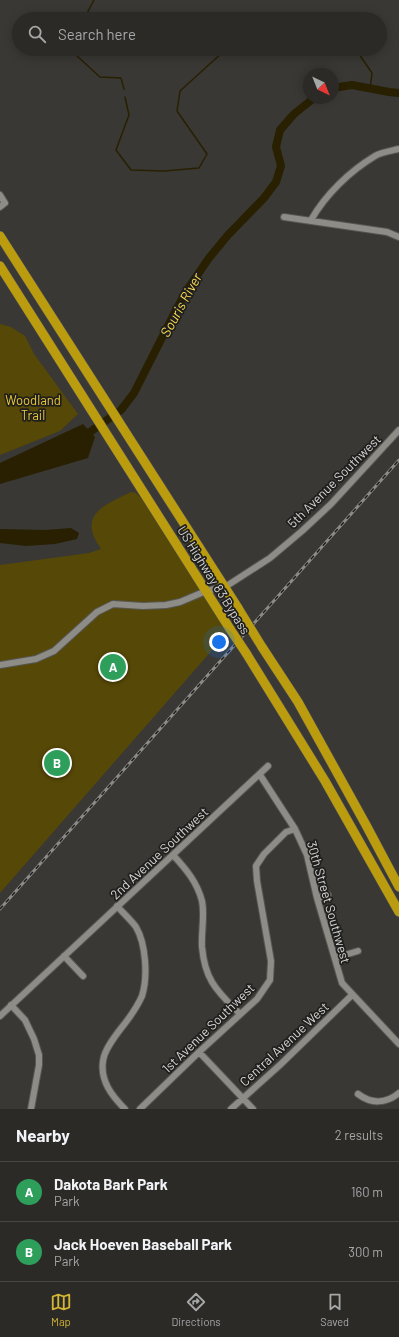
<!DOCTYPE html>
<style>
:root{--surface:#2b2a27;--page:#373633;--text:#f1f3f6;--muted:#a6a7a7;--line:#474644;--accent:#d4b635}
body{margin:0;font-family:Barlow,sans-serif;background:var(--page);color:var(--text)}
.compass{position:absolute;left:303px;top:68px;width:36px;height:36px;border-radius:50%;background:var(--surface);box-shadow:0 2px 10px #0003;rotate:137deg}
.you{position:absolute;left:219px;top:642px;width:14px;height:14px;margin:-10px;border:3px solid #fff;border-radius:50%;background:#1a73e8;box-shadow:0 0 0 6px #1a73e833}
.badge{display:grid;place-items:center;width:26px;height:26px;border-radius:50%;background:var(--accent);color:#fff;font-size:13px;font-weight:700}
.pin{position:absolute;translate:-50% -50%;border:2px solid #fff;box-shadow:0 1px 4px #0006}
.list{margin:0;padding:0;list-style:none}
h2{display:flex;justify-content:space-between;align-items:center;height:52px;margin:0;padding:0 16px;font-size:17px}
h2 small{font-size:13px;font-weight:400;color:var(--muted)}
.list li{display:grid;grid-template-columns:26px 1fr auto;gap:12px;align-items:center;box-sizing:border-box;height:60px;padding:0 16px;border-top:1px solid var(--line)}
.list b{display:block;font-size:15px;white-space:nowrap}
.list p{margin:0;font-size:13px;white-space:nowrap;color:var(--muted)}
.list em{font-size:13px;font-style:normal;color:var(--muted)}
.icon{flex:none;width:22px;height:22px;fill:none;stroke:currentColor;stroke-width:2;stroke-linecap:round;stroke-linejoin:round}
.map{position:relative;flex:none;width:399px;height:1109px;overflow:hidden}
.search{position:absolute;background:var(--surface);box-shadow:0 2px 10px #0003;left:12px;right:12px;top:12px;height:44px;display:flex;align-items:center;gap:10px;box-sizing:border-box;padding:0 14px;border-radius:22px;color:var(--muted);font-size:15px}
.sheet{height:172px;background:var(--surface)}
nav{display:flex;justify-content:space-around;align-items:center;box-sizing:border-box;height:56px;border-top:1px solid var(--line);background:var(--surface);font-size:11px;color:var(--muted)}
nav a{display:grid;justify-items:center;gap:2px}
nav .on{color:var(--accent)}
.map>svg:first-child{display:block}
.green{fill:#564806}
.water{fill:#282000}
.lines{fill:none;stroke-linecap:round;stroke-linejoin:round}
.stream{stroke:#282000;stroke-width:1.5}
.river{stroke:#282000;stroke-width:8}
.minor-casing{stroke:#575653;stroke-width:8}
.highway-casing{stroke:#575653;stroke-width:10}
.minor{stroke:#8d8c87;stroke-width:6}
.highway{stroke:#ba9c0e;stroke-width:9}
.rail-casing{stroke:#8c8b88;stroke-width:3}
.rail{stroke:#1f1f1d;stroke-width:1.5;stroke-dasharray:4.5;stroke-linecap:butt}
.highway-bridge-casing{stroke:#575653;stroke-width:10;stroke-linecap:butt}
.highway-bridge{stroke:#ba9c0e;stroke-width:9}
.labels{text-anchor:middle;stroke-width:3.5;stroke-linejoin:round;paint-order:stroke}
.park-label{font-size:13px;fill:#e9c737;stroke:#1f1f1d}
.street-label{font-size:13px;fill:#d7d6d4;stroke:#1f1f1d}
.water-label{font-size:14px;font-style:italic;fill:#fcda4f;stroke:#1f1f1d}
</style>
<div class="map">
<svg width="399" height="1109" viewBox="0 0 399 1109">
<rect width="100%" height="100%" fill="#393834"/>
<!-- green -->
<path class="green" d="M0,324L11,327L25,336L34,354L78,414L60,431L0,455Z
M131,492L136,493L141,498L200,587L227,633L0,893V565L89,553L101,549C100,546 97,544 96,541C80,512 110,503 131,492Z"/>
<!-- water -->
<path class="water" d="M83,424L95,437L88,458L0,484V463Z
M71,528L79,533L77,539L55,544L26,546L0,543V529L45,530Z"/>
<g class="lines">
<!-- stream -->
<path class="stream" d="M84,19L94,0
M79,49L77,56L100,77L121,78L124,89
M349,49L359,54L372,73L370,89
M125,97L129,115L116,150L131,170L164,171L199,168L207,154L177,111L180,91L224,51L229,49"/>
<!-- river -->
<path class="river" d="M333,88L352,85L389,92L399,93
M81,436L90,432L121,410L134,393L176,310L187,290L209,258L228,235L264,198L276,182L281,166L276,147L280,130L294,114L314,98"/>
<!-- minor casing -->
<g class="minor-casing">
<path id="minor" d="M0,195L5,203L0,207
M284,217L387,232L399,237
M311,220C326,194 350,171 375,156C382,152 391,151 399,149
M0,665L36,659L54,651L97,612L113,604L143,606L166,605L180,602L206,591L225,587L270,558L302,531L331,504L399,430
M260,775L295,829L307,855L317,898L342,983L399,1044
M173,855C186,869 197,882 202,901C205,916 201,932 202,947C203,958 206,972 212,982C219,994 230,1004 240,1014
M317,898L328,895
M117,906C123,913 131,920 136,927C146,944 148,977 142,996C138,1005 132,1014 126,1022C118,1032 104,1049 103,1061C100,1081 112,1096 125,1109
M64,956L83,976
M335,958L358,951
M11,1005L25,1020L34,1039L39,1055V1065L31,1109
M0,1016L268,766
M199,1052L253,1109
M358,1094C371,1104 386,1104 399,1093
M140,1109L199,1052L257,999L270,980L271,961L257,881L256,866L264,854L286,832L295,829
M231,1109L281,1064L352,995"/>
</g>
<!-- highway casing -->
<g class="highway-casing">
<path id="highway" d="M0,236L238,608
M0,266L230,629
M262,647L298,702L366,825L399,887
M246,653L325,781L399,912"/>
</g>
<!-- minor -->
<use href="#minor" class="minor"/>
<!-- highway -->
<use href="#highway" class="highway"/>
<!-- rail casing -->
<g class="rail-casing">
<path id="rail" d="M0,909L399,460"/>
</g>
<!-- rail -->
<use href="#rail" class="rail"/>
<!-- highway-bridge casing -->
<g class="highway-bridge-casing">
<path id="highway-bridge" d="M238,608L262,647
M230,629L246,653"/>
</g>
<!-- highway-bridge -->
<use href="#highway-bridge" class="highway-bridge"/>
</g>
<g class="labels">
<!-- park labels -->
<g class="park-label">
<text x="33" y="405">Woodland<tspan x="33" dy="15">Trail</tspan></text>
</g>
<!-- street labels -->
<g class="street-label">
<text transform="translate(334 481) rotate(-45)" y="5">5th Avenue Southwest</text>
<text transform="translate(214 580) rotate(58)" y="5">US Highway 83 Bypass</text>
<text transform="translate(159 853) rotate(-43)" y="5">2nd Avenue Southwest</text>
<text transform="translate(329 902) rotate(74)" y="5">30th Street Southwest</text>
<text transform="translate(208 1028) rotate(-44)" y="5">1st Avenue Southwest</text>
<text transform="translate(284 1044) rotate(-43)" y="5">Central Avenue West</text>
</g>
<!-- water labels -->
<g class="water-label">
<text transform="translate(181 305) rotate(-61)" y="5">Souris River</text>
</g>
</g>
</svg>
<svg class="compass" viewBox="-18 -18 36 36"><path d="M0-13l5 13h-10z" fill="#e53935"/><path d="M0 13l5-13h-10z" fill="#a6a7a7"/></svg>
<div class="you"></div>
<div class="pin badge" style="left:113px;top:667px;background:#2e9e5b">A</div>
<div class="pin badge" style="left:57px;top:763px;background:#2e9e5b">B</div>
<div class="search"><svg class="icon" aria-label="search" viewBox="0 0 24 24"><circle cx="10" cy="10" r="6"/><path d="M15 15l6 6"/></svg>Search here</div>
</div>
<section class="sheet">
<h2>Nearby<small>2 results</small></h2>
<ul class="list">
<li><span class="badge" style="background:#2e9e5b">A</span><div><b>Dakota Bark Park</b><p>Park</p></div><em>160 m</em></li>
<li><span class="badge" style="background:#2e9e5b">B</span><div><b>Jack Hoeven Baseball Park</b><p>Park</p></div><em>300 m</em></li>
</ul>
</section>
<nav>
<a class="on"><svg class="icon" aria-label="map" viewBox="0 0 24 24"><path d="M3 6l6-2 6 2 6-2v14l-6 2-6-2-6 2zM9 4v14M15 6v14"/></svg>Map</a>
<a><svg class="icon" aria-label="directions" viewBox="0 0 24 24"><path d="M12 3l9 9-9 9-9-9zM9 14v-3h6M13 9l2 2-2 2"/></svg>Directions</a>
<a><svg class="icon" aria-label="saved" viewBox="0 0 24 24"><path d="M7 4h10v16l-5-4-5 4z"/></svg>Saved</a>
</nav>
